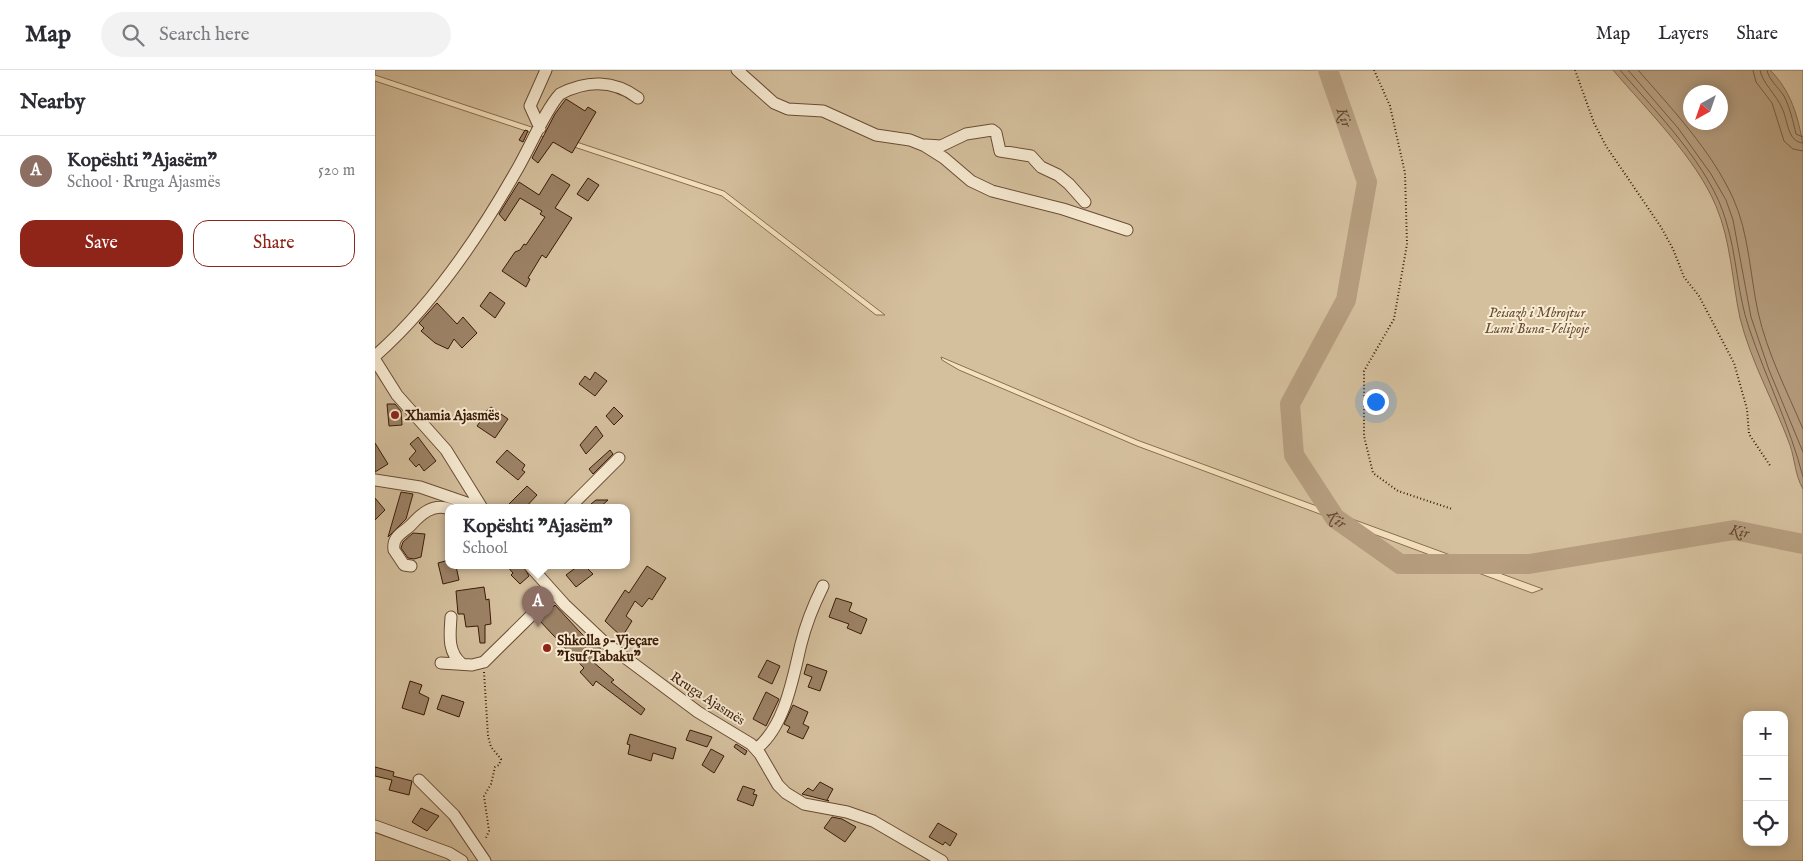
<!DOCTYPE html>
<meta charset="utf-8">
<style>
:root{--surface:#fff;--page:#f2f2f3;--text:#2b2b33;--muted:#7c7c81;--line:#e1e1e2;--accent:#8f2418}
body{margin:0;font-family:"IM FELL English",serif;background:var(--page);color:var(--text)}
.controls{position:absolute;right:15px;bottom:15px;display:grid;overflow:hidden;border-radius:10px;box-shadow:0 2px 12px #0003}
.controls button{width:45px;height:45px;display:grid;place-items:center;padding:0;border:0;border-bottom:1px solid var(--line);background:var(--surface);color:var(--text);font:25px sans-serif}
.compass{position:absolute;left:1308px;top:15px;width:45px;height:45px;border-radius:50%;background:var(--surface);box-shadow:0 2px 12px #0003;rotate:220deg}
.you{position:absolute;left:1000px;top:331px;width:18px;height:18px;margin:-12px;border:4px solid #fff;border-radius:50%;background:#1a73e8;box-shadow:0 0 0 8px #1a73e833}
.badge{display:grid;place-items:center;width:32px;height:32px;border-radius:50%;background:var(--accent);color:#fff;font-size:16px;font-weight:700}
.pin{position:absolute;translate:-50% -41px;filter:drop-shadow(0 1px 2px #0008)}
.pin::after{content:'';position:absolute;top:26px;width:18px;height:15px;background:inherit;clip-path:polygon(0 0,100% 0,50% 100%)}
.popup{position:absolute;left:70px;top:434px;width:185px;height:65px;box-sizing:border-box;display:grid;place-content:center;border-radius:10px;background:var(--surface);filter:drop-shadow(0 1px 4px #0005);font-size:16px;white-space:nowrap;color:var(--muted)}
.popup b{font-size:19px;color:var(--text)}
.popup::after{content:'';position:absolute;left:50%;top:100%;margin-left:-10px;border:10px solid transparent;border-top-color:var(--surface)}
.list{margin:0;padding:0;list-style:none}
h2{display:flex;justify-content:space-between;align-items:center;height:65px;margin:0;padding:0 20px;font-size:21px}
h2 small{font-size:16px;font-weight:400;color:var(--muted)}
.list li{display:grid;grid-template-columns:32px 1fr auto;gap:15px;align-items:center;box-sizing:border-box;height:70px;padding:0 20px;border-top:1px solid var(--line)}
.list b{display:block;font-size:19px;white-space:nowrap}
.list p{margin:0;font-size:16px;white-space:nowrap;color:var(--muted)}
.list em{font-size:16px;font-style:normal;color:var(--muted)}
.actions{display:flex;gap:10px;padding:15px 20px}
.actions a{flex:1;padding:11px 0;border:1px solid var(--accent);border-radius:15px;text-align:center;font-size:18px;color:var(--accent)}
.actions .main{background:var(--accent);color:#fff}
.icon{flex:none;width:28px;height:28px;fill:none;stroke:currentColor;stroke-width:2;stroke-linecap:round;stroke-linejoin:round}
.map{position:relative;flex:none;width:1428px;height:791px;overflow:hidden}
header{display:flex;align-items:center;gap:30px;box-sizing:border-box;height:70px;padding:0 25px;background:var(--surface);border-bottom:1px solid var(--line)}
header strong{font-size:24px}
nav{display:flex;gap:28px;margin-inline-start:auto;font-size:18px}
.search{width:350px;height:45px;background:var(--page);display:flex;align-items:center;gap:12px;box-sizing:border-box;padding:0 18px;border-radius:28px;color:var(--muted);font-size:19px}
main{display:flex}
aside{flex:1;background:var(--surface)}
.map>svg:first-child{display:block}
.green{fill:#d5c09e;stroke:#886e53;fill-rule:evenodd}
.water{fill:#b69e7f;stroke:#856a4f;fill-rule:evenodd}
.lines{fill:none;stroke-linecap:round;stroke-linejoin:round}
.shore{stroke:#785c44;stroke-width:1}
.river{stroke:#b69e7f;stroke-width:20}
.building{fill:#9c8266;stroke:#3b1b08}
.minor-casing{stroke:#6a4d35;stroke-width:13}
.path{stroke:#3b1b08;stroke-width:2;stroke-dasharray:1 2.5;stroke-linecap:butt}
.minor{stroke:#f8ecd4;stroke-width:11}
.poi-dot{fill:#8f2418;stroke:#f8ecd4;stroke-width:2}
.labels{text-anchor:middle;stroke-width:4;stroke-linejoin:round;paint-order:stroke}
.park-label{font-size:14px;font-style:italic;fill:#694d35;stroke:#f8ecd4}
.poi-label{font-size:14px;font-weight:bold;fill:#3b1b08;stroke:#f8ecd4;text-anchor:start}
.street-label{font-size:14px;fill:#3b1b08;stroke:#f8ecd4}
.water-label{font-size:15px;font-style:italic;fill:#664932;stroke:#f8ecd4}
</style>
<header>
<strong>Map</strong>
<div class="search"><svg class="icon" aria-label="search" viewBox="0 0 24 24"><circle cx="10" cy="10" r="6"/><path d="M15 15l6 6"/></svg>Search here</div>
<nav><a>Map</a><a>Layers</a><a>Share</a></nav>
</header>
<main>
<aside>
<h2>Nearby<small></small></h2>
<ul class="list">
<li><span class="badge" style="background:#8d6e63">A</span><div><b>Kopështi &quot;Ajasëm&quot;</b><p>School · Rruga Ajasmës</p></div><em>520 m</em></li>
</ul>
<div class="actions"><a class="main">Save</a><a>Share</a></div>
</aside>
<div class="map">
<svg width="1428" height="791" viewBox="0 0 1428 791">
<rect width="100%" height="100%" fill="#f5e2bd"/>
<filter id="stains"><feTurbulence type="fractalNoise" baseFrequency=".004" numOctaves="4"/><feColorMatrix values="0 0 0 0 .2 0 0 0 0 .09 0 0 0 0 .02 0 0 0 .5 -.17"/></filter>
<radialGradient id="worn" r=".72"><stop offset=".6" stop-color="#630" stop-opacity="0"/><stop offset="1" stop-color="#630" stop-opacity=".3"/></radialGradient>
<!-- green -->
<path class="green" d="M0,0H1428V791H0V11L347,126L501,245H510L349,121L0,5ZM1316,22H1346V52H1316ZM566,287L762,370L1168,519L1157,523L762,376L584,300L567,290ZM74,438H252V496H74ZM1372,645H1409V772H1372Z"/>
<!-- water -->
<path class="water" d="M1238,0H1395C1416,21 1423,46 1428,75V419C1420,405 1420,390 1415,375C1399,332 1376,292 1365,248C1357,211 1356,171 1341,136C1321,88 1272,40 1238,0ZM1316,22H1346V52H1316Z"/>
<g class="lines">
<!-- shore -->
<path class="shore" d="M1245,0C1281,42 1336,97 1351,151C1362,186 1362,223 1374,258C1391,308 1415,356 1428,407
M1253,0L1303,58L1336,104L1351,130L1358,150L1376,247L1394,300L1428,382
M1263,0C1297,39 1336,80 1358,128C1374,163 1375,205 1383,242C1392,283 1412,321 1428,359
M1378,0L1381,12L1397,33L1409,71L1418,79L1428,81
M1385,0C1386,11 1402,26 1407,38C1413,50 1412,72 1428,73
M1392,0C1393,9 1404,18 1409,26C1415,38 1418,51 1421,64L1428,67"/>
<!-- river -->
<path class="river" id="s1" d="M953,0L992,112L971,230L915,334L919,385L960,448L1025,494H1154L1359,460L1428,474"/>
</g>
<!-- building -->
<path class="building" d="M191,29L210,41L213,37L221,42L197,83L178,72L163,93L157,88L180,44Z
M150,60L153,61L148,72L144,70Z
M177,104L195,115L180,138L197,148L171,188L167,185L153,208L155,209L151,217L127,201L140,182L145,180L149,174L151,175L170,147L165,144L167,141L145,128L130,151L124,144L144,112L164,125Z
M213,108L224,115L213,131L202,124Z
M115,222L130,233L120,248L105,236Z
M62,233L82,254L88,247L102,263L87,278L79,269L73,279L60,273L46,261L49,258L44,253Z
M220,302L232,311L220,326L204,314L210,306L215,310Z
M12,334H20L26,341L27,355L14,356Z
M116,337L133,349L120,368L102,356L107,349L106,345Z
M239,337L248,346L239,355L231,346Z
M221,356L228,366L211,384L205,375Z
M43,367L61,391L49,401L44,394L41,397L34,389L41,381L35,374Z
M0,373L13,394L0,402Z
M132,380L150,395L147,400L150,402L143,410L121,392Z
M235,380L238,384L218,404L214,399Z
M152,416L162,425L150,438H130Z
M26,422L38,424L31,449L13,467Z
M0,428L10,440L0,450Z
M221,430H233L224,438H221L216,434Z
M38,463L50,464L46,487L39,489L33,488L26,478L28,472Z
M74,490V496H81L84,510L68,514L63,493Z
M132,496H148L154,506L145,514L136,505L138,503Z
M203,496H210L218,504L201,517L191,505Z
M272,496L291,508L277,530L274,528L267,537L260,531L251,546L257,551L247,567L230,551L250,520L254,523Z
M109,517L111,530L114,529L116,554L110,555V573H105L103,556L91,557L89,544H83L81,521Z
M461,528L477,533L474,541L492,549L486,564L472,558L474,554L454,547Z
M180,535L218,576L220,574L227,580L217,591L239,610L236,612L270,639L266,645L221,611L218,616L205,602L209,598L164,550Z
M392,590L405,596L397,614L383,607Z
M432,594L452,601L445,621L433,617L437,607L429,604Z
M35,611L47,615L44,623L54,628L49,645L27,638Z
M391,622L404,629L391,656L378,649Z
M67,625L89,632L84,647L62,639Z
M418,635L433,642L428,654L434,657L428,669L412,662L415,657L409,654Z
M315,660L337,667L332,677L311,670Z
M255,664L301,678L298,689L278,683L276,691L253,684L255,675L252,674Z
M361,674L372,681L370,685L359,677Z
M336,679L349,686L339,703L327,695Z
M0,697L19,702L18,706L37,711L34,725L14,720L17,710L0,706Z
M445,712L458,719L452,730L454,731L427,724L433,718L438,721Z
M368,716L380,720L378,724L382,725L378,736L362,730Z
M46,738L64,746L52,761L37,752Z
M457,747L467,749L481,757L470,772L449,758Z
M563,753L582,764L575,776L570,772L568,775L554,767Z"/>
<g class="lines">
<!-- minor casing -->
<g class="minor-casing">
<path id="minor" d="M362,0L399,33L413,39L448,41L501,65L535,70L550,76L569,88L596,111L617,121L688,139L752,160
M165,58L155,36L171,0
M551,75L566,76L591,64L617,60L621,63L625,81L656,86L666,97L683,105L694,114L710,132
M0,286C57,236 103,168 140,103C153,82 170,40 185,24C212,10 239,10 263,28
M0,290L22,325L71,380L107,438
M0,410L45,417L106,438
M194,438L244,388
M36,496L29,495L19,480C17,466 28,463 36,455C46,444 58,433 74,439
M155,496L190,535L228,571L323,642L376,674L385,684L403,715L411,723L429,734L472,742L498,751L567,791
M76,547C75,564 72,582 87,594
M66,593L97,595L109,592L179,523
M381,679C410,657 418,607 426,574C431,554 439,534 448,516
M44,710L79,745L110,791
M0,756L74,783L87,791"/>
</g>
<!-- path -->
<path class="path" d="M999,0L1015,36L1030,103L1032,174L1019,249L989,301V366L998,403L1023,421L1077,439
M1200,0L1219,53L1231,76L1286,157L1298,179L1309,207L1324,226L1359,293L1372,339L1374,364L1396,397
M109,602L113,666L116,677L126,689L124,695L120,697L116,714L109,726L114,761L110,770"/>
<!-- minor -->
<use href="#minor" class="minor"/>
</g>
<!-- markers -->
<g class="poi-dot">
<circle cx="20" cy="345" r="5"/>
<circle cx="172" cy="578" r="5"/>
</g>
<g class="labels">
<!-- park labels -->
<g class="park-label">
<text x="1162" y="247">Peisazh i Mbrojtur<tspan x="1162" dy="16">Lumi Buna-Velipoje</tspan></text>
</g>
<!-- poi labels -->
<g class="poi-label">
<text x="30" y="350">Xhamia Ajasmës</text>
<text x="182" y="575">Shkolla 9-Vjeçare<tspan x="182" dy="16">"Isuf Tabaku"</tspan></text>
</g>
<!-- street labels -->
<g class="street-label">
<text transform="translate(333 628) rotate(33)" y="5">Rruga Ajasmës</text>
</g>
<!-- water labels -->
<g class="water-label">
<text dy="5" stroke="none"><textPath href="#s1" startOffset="50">Kir</textPath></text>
<text dy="5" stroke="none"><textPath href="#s1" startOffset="485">Kir</textPath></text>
<text dy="5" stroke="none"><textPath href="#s1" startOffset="905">Kir</textPath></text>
</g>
</g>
<rect width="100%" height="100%" filter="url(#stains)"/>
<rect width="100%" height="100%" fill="url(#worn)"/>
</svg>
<div class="controls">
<button>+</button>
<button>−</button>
<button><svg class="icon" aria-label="locate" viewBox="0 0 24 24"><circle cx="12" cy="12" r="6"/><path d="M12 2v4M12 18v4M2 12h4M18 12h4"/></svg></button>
</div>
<svg class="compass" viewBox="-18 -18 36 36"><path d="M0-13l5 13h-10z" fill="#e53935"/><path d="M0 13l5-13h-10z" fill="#7c7c81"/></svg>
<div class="you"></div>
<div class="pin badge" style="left:163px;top:557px;background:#8d6e63">A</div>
<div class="popup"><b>Kopështi &quot;Ajasëm&quot;</b>School</div>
</div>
</main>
